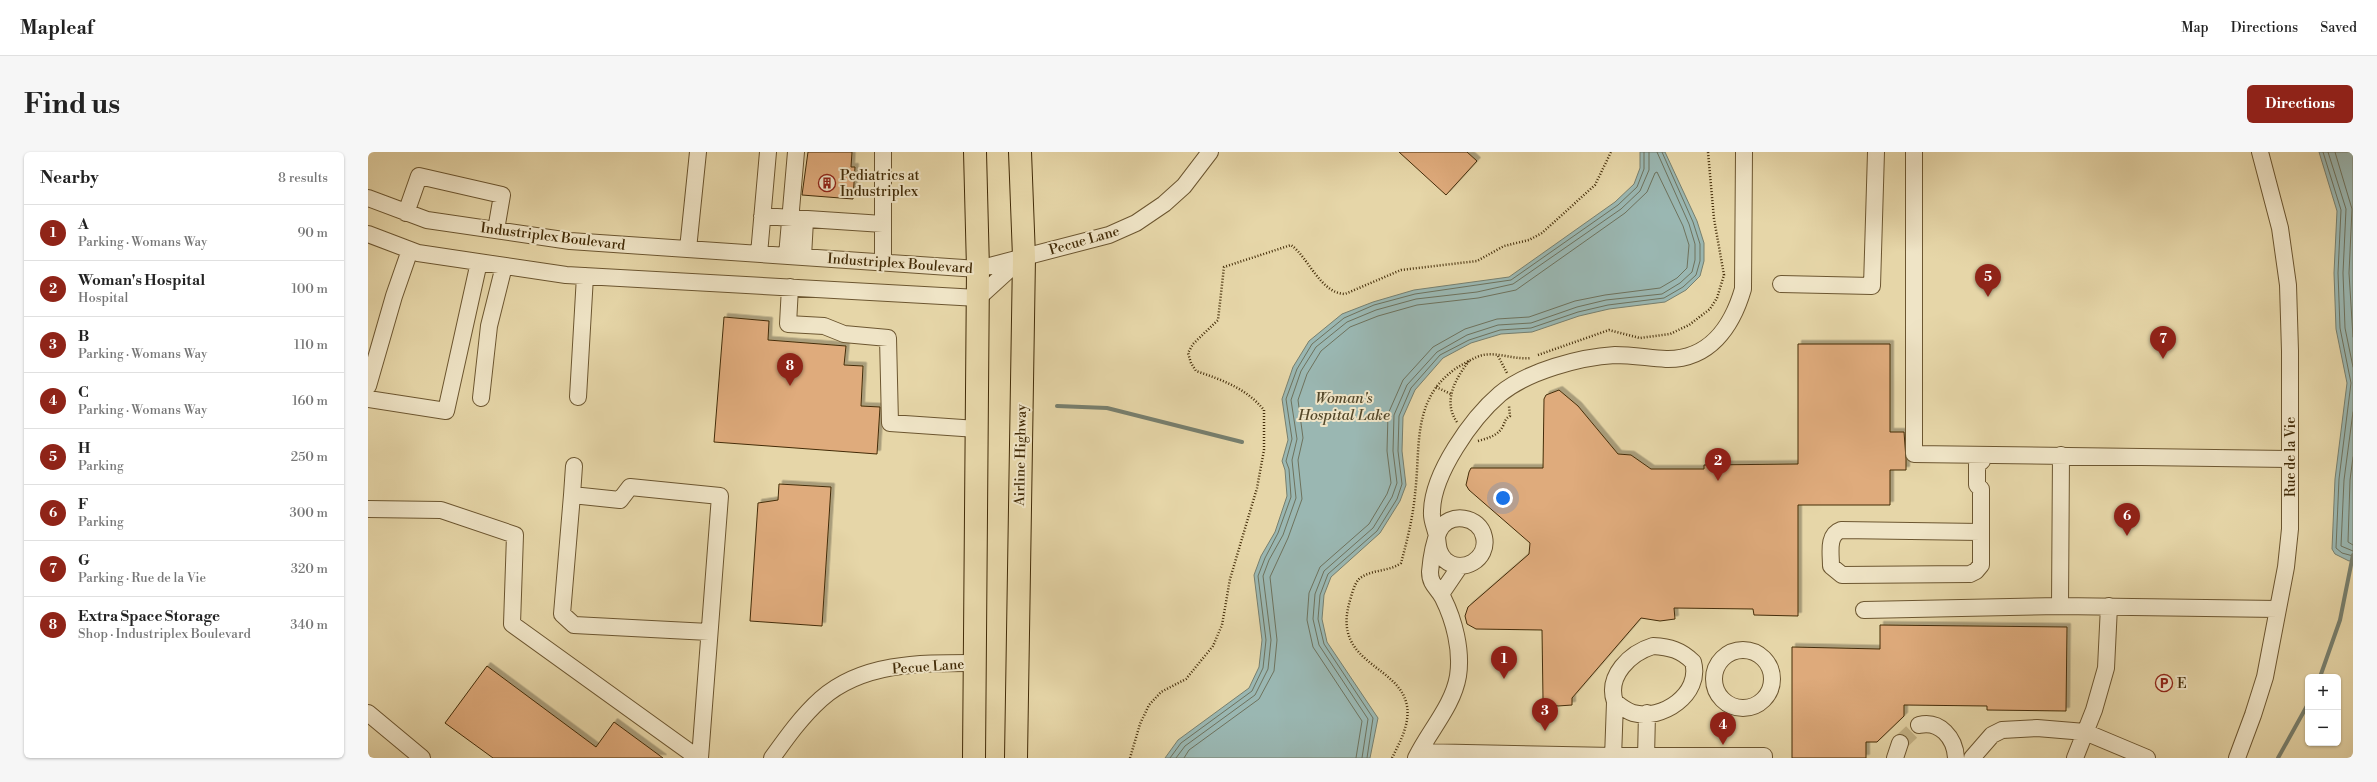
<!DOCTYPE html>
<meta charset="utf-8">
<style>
:root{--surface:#fff;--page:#f6f6f6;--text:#222;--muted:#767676;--line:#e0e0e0;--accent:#8f2418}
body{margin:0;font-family:"Libre Bodoni",serif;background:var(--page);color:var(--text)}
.controls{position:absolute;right:12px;bottom:12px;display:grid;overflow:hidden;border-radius:6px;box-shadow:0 1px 3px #0004}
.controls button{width:36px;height:36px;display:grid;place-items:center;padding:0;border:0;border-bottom:1px solid var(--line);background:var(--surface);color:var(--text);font:20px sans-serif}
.you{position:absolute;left:1135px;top:346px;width:14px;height:14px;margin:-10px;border:3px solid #fff;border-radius:50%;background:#1a73e8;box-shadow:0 0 0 6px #1a73e833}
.badge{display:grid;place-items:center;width:26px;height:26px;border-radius:50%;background:var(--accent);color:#fff;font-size:13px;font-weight:700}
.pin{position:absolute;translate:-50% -33px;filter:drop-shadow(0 1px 2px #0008)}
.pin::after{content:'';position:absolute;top:21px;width:14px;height:12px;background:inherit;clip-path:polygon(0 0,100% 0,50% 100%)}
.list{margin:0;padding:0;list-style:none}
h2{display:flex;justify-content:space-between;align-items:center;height:52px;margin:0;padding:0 16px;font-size:17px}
h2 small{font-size:13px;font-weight:400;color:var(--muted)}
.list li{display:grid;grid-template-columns:26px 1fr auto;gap:12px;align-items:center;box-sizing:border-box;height:56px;padding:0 16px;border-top:1px solid var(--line)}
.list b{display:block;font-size:15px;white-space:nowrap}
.list p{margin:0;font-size:13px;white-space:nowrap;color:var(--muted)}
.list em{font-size:13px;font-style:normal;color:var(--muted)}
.map{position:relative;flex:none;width:1985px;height:606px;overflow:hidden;border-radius:6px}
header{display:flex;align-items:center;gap:24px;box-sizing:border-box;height:56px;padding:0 20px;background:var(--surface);border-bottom:1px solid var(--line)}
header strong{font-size:19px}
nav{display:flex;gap:22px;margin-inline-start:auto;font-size:14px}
.intro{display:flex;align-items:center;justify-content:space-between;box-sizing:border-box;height:96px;padding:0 24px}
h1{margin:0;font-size:28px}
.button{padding:10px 18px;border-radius:6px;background:var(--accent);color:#fff;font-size:14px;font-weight:700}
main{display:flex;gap:24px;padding:0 24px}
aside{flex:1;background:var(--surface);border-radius:6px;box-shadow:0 1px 3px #0004}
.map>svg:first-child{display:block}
.water{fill:#9ab7b2;stroke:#777f6e}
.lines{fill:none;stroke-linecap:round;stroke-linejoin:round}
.shore{stroke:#6e725d;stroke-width:1}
.stream{stroke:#777f6e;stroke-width:4}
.building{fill:#dfab7c;stroke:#432c08;filter:url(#shadow)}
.minor-tunnel{stroke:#c5b488;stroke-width:16;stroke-dasharray:16 8;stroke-linecap:butt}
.minor-casing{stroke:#6c5630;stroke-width:18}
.highway-casing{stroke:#432c08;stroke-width:24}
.path{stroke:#432c08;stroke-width:2.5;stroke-dasharray:1 2;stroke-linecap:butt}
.minor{stroke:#efe4c6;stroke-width:16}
.highway{stroke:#e6d6a8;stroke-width:22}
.labels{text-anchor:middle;stroke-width:4;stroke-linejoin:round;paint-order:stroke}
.poi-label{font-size:14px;fill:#432c08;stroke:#efe4c6;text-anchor:start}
.street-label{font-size:14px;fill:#432c08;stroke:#efe4c6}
.water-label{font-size:15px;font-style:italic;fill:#54482a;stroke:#efe4c6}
</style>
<header>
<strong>Mapleaf</strong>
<nav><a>Map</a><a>Directions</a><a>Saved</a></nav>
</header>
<div class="intro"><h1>Find us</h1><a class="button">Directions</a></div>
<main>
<aside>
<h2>Nearby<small>8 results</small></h2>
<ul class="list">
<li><span class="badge">1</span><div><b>A</b><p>Parking · Womans Way</p></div><em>90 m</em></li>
<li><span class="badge">2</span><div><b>Woman's Hospital</b><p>Hospital</p></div><em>100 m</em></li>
<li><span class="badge">3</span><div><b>B</b><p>Parking · Womans Way</p></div><em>110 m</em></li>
<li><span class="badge">4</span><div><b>C</b><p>Parking · Womans Way</p></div><em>160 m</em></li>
<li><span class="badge">5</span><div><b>H</b><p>Parking</p></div><em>250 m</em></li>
<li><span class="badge">6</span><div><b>F</b><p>Parking</p></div><em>300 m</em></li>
<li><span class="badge">7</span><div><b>G</b><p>Parking · Rue de la Vie</p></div><em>320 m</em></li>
<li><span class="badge">8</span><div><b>Extra Space Storage</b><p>Shop · Industriplex Boulevard</p></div><em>340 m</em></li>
</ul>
</aside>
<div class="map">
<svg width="1985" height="606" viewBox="0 0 1985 606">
<defs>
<filter id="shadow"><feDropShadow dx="3.5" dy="-3.5" stdDeviation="0" flood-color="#0004"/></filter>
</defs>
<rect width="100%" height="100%" fill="#e6d6a8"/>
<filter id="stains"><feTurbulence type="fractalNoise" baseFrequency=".005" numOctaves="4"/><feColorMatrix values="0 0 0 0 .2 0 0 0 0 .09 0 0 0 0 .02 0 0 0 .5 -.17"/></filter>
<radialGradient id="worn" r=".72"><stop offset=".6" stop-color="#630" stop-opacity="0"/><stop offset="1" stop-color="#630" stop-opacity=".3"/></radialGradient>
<!-- water -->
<path class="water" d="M1272,0H1297L1329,69L1336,91V109L1332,124L1318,138L1297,150L1241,157L1211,164L1164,180L1133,182L1103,191L1075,206L1047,238L1035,265L1034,299L1038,333L1032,349L1012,381L963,425L956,443L954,467L959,490L1010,566L1002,606H797L810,588L881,536L891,515L894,488L886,423L893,404L907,380L919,344L917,318L914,309L920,288L914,247L925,215L941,189L974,162L1005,150L1046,138L1141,125L1247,50L1266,32L1272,16Z
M1951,0H1985V408L1981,409L1967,402L1964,397L1967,327L1979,231L1968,177L1966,121L1969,59Z"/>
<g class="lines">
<!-- shore -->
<path class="shore" d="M1955,0L1973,58L1970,121L1972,176L1983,231L1971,327L1968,396L1974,401L1985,404
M1960,0L1978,57L1975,121L1977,176L1985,215
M1967,0L1984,57L1981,121L1985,185
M1985,260L1976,328L1973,394L1985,399
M1985,305L1982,328L1980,390L1985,393
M802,606L813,591L884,539L895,516L898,488L890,424L897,406L910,381L923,345L921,317L918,309L924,287L918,247L929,217L944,192L976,166L1006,153L1047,142L1143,128L1250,53L1269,35L1276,17V0
M808,606L817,594L887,543L900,517L903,488L895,424L901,408L915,383L928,346L924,308L929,287L923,248L933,219L948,195L979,170L1008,158L1048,147L1109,140L1145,132L1253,57L1272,39L1281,18V0
M816,606L821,598L891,547L906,519L909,488L902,425L920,386L934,347L930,308L935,286L930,248L939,222L953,199L982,175L1010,164L1049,153L1110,146L1148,138L1257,61L1279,40L1287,21L1289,20L1315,74L1321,93L1319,116L1309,126L1292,136L1237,143L1207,149L1161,165L1129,167L1097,177L1065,195L1035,228L1020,262L1019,299L1023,331L1019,342L1001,372L952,415L941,441L939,468L945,495L994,569L988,606
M994,606L1000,567L951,493L945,467L947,442L956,419L1005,376L1024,345L1029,331L1025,299L1026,263L1039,233L1069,200L1099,183L1130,173L1163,171L1209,155L1238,148L1294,142L1312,131L1324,120L1327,108V92L1321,72L1289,0
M999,606L1005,566L956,492L950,467L952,443L960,422L1009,379L1029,347L1034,332L1030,299L1031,264L1043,236L1072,203L1101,188L1132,178L1163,176L1210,160L1240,153L1296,146L1315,135L1328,123L1332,109V92L1325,70L1294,0"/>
<!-- stream -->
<path class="stream" d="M689,254L739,256L874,290
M1952,525L1972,468L1985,403
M1910,606L1940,552"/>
</g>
<!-- building -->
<path class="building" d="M440,0H484L483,15H487L485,47L434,43Z
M1031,0H1099L1109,9L1078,43Z
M356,165L401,169L400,188L478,194L476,213L495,214L493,254L512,255L509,302L346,290Z
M1430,192H1522V280H1536L1538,307V318H1522V353H1430V464L1386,463L1385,457L1306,456L1307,467L1292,469L1273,466L1204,546V553L1190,554L1178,551L1175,547L1174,478L1108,477L1099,472L1097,464L1100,455L1161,402L1162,391L1101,338L1098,333L1101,320L1103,316H1175L1176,247L1178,243L1191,238L1210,254L1250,302L1263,303L1283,317H1336V313L1430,312Z
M411,332L463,335L454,474L382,469L390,351L410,348Z
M1512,473L1699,475L1698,559L1619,558V554L1536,553V564L1509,590H1498V606H1424V495L1512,497Z
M119,514L228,595L246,570L295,606H125L77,571Z"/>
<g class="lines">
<!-- minor-tunnel -->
<path class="minor-tunnel" d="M1532,591L1551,573"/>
<!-- minor casing -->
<g class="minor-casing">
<path id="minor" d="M1546,0V302L1922,307
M0,46L59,68L202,89L610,117L741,83L768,71L796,52L816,34L842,0
M38,61L51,24L134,43L128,78
M394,64L515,72
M0,82L50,101L198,123L610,146L653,107
M320,97L330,0
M391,102L400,0
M419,104L428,0
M435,105L437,68
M515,110V0
M1413,132L1504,134L1508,0
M422,135L420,172L456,174L476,182L520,186L522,271L609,277
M0,234L26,144L42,98
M210,245L217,124
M113,246L121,174L136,114
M0,247L78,259L111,110
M1693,303L1692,454L1910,457
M204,343L206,314
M0,357L73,358L147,383L144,472L330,606
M1613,380L1473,378C1459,383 1463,401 1463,414L1474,423L1602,422L1608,419L1613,413V337L1609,333V313L1614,309
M1073,442L1092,414
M1496,458L1692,454
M1285,494C1302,495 1313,498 1325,510C1334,542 1294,569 1265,561C1258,559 1252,554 1247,550C1238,524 1262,501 1285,494Z
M1346 527a29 29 0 1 1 58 0a29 29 0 1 1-58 0Z
M0,561L54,606
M1551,573C1572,568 1587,586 1588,606
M1051,600L1245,604H1396V606
M332,606L352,344L262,335L252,348L204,343L194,462L206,473L341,480
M404,606C419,585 434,564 453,547C495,510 554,511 607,511
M1048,606C1061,579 1085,554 1090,524C1094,498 1086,468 1075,446C1070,436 1062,433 1062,420C1063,408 1066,390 1071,379C1081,359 1112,364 1116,385C1121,407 1094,423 1077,408C1070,401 1070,394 1069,385C1068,377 1063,368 1064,360C1064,322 1104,266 1132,242C1160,219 1212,205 1247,203C1264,203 1281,206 1298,207C1341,208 1364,175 1375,137L1376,0
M1245,606L1247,550
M1278,606L1279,561
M1527,606L1532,591
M1604,606L1624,583L1634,578L1669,576L1717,580L1779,606
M1707,606L1726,558L1738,516L1741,454
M1869,606L1885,563L1897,525L1918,415L1922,377V199L1920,133L1912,76L1892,0"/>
</g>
<!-- highway casing -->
<g class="highway-casing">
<path id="highway" d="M606,606L610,117L607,0
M648,606L656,105L652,0"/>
</g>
<!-- path -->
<path class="path" d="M1170,203L1241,178L1272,186L1302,182L1321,173L1342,157L1349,146L1356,123L1346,67L1340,0
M1130,204L1139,221
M1068,235L1083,242
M1089,270C1074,249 1088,226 1101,209
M1110,289C1120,286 1130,284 1135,274C1137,270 1137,267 1142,264L1141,254
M762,606L772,572L781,553L793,540L818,527L845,494L854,473L862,427L889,336L896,298V258C878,236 854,228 828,219L823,211L820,201L825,192L850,168L856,115L923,93C941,106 952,141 977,142L1033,118L1109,109L1136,94L1161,88L1174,81L1227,33L1243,0
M1024,606C1032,590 1042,572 1039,554C1032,513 965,512 981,452C983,445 986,432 991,427C1003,417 1021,420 1033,411C1039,389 1045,365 1047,342C1053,294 1043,246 1090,215C1098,211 1106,205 1115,203C1130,200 1147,208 1163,206"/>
<!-- minor -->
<use href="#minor" class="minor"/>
<!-- highway -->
<use href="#highway" class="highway"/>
</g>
<!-- icons -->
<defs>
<g id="building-ring" transform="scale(0.9)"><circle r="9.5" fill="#efe4c6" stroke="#8f2418" stroke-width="1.5"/><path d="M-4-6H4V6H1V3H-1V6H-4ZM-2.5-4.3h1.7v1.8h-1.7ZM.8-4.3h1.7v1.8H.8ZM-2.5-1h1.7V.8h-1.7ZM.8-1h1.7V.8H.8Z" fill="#8f2418"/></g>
<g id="parking-ring" transform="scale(0.9)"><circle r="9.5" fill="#efe4c6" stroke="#8f2418" stroke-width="1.5"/><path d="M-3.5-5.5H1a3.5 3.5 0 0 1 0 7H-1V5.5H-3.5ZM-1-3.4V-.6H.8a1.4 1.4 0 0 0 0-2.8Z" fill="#8f2418"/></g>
</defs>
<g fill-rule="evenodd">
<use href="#building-ring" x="459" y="31"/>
<use href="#parking-ring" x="1796" y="531"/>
</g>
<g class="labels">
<!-- poi labels -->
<g class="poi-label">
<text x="472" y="28">Pediatrics at<tspan x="472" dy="16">Industriplex</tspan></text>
<text x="1809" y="536">E</text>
</g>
<!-- street labels -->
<g class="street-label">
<text transform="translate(185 84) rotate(7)" y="5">Industriplex Boulevard</text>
<text transform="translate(716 88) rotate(-16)" y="5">Pecue Lane</text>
<text transform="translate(532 111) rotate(4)" y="5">Industriplex Boulevard</text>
<text transform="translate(652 303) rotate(-89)" y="5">Airline Highway</text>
<text transform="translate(1922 305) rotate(-90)" y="5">Rue de la Vie</text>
<text transform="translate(560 514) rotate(-4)" y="5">Pecue Lane</text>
</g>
<!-- water labels -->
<g class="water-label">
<text x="976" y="251">Woman's<tspan x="976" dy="17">Hospital Lake</tspan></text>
</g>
</g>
<rect width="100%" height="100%" filter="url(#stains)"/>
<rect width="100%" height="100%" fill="url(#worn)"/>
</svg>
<div class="controls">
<button>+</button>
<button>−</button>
</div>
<div class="you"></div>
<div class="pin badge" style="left:1136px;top:527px">1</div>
<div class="pin badge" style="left:1350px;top:329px">2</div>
<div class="pin badge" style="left:1177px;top:579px">3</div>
<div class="pin badge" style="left:1355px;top:593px">4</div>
<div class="pin badge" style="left:1620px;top:145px">5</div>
<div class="pin badge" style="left:1759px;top:384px">6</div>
<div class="pin badge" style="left:1795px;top:207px">7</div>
<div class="pin badge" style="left:422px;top:234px">8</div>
</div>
</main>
